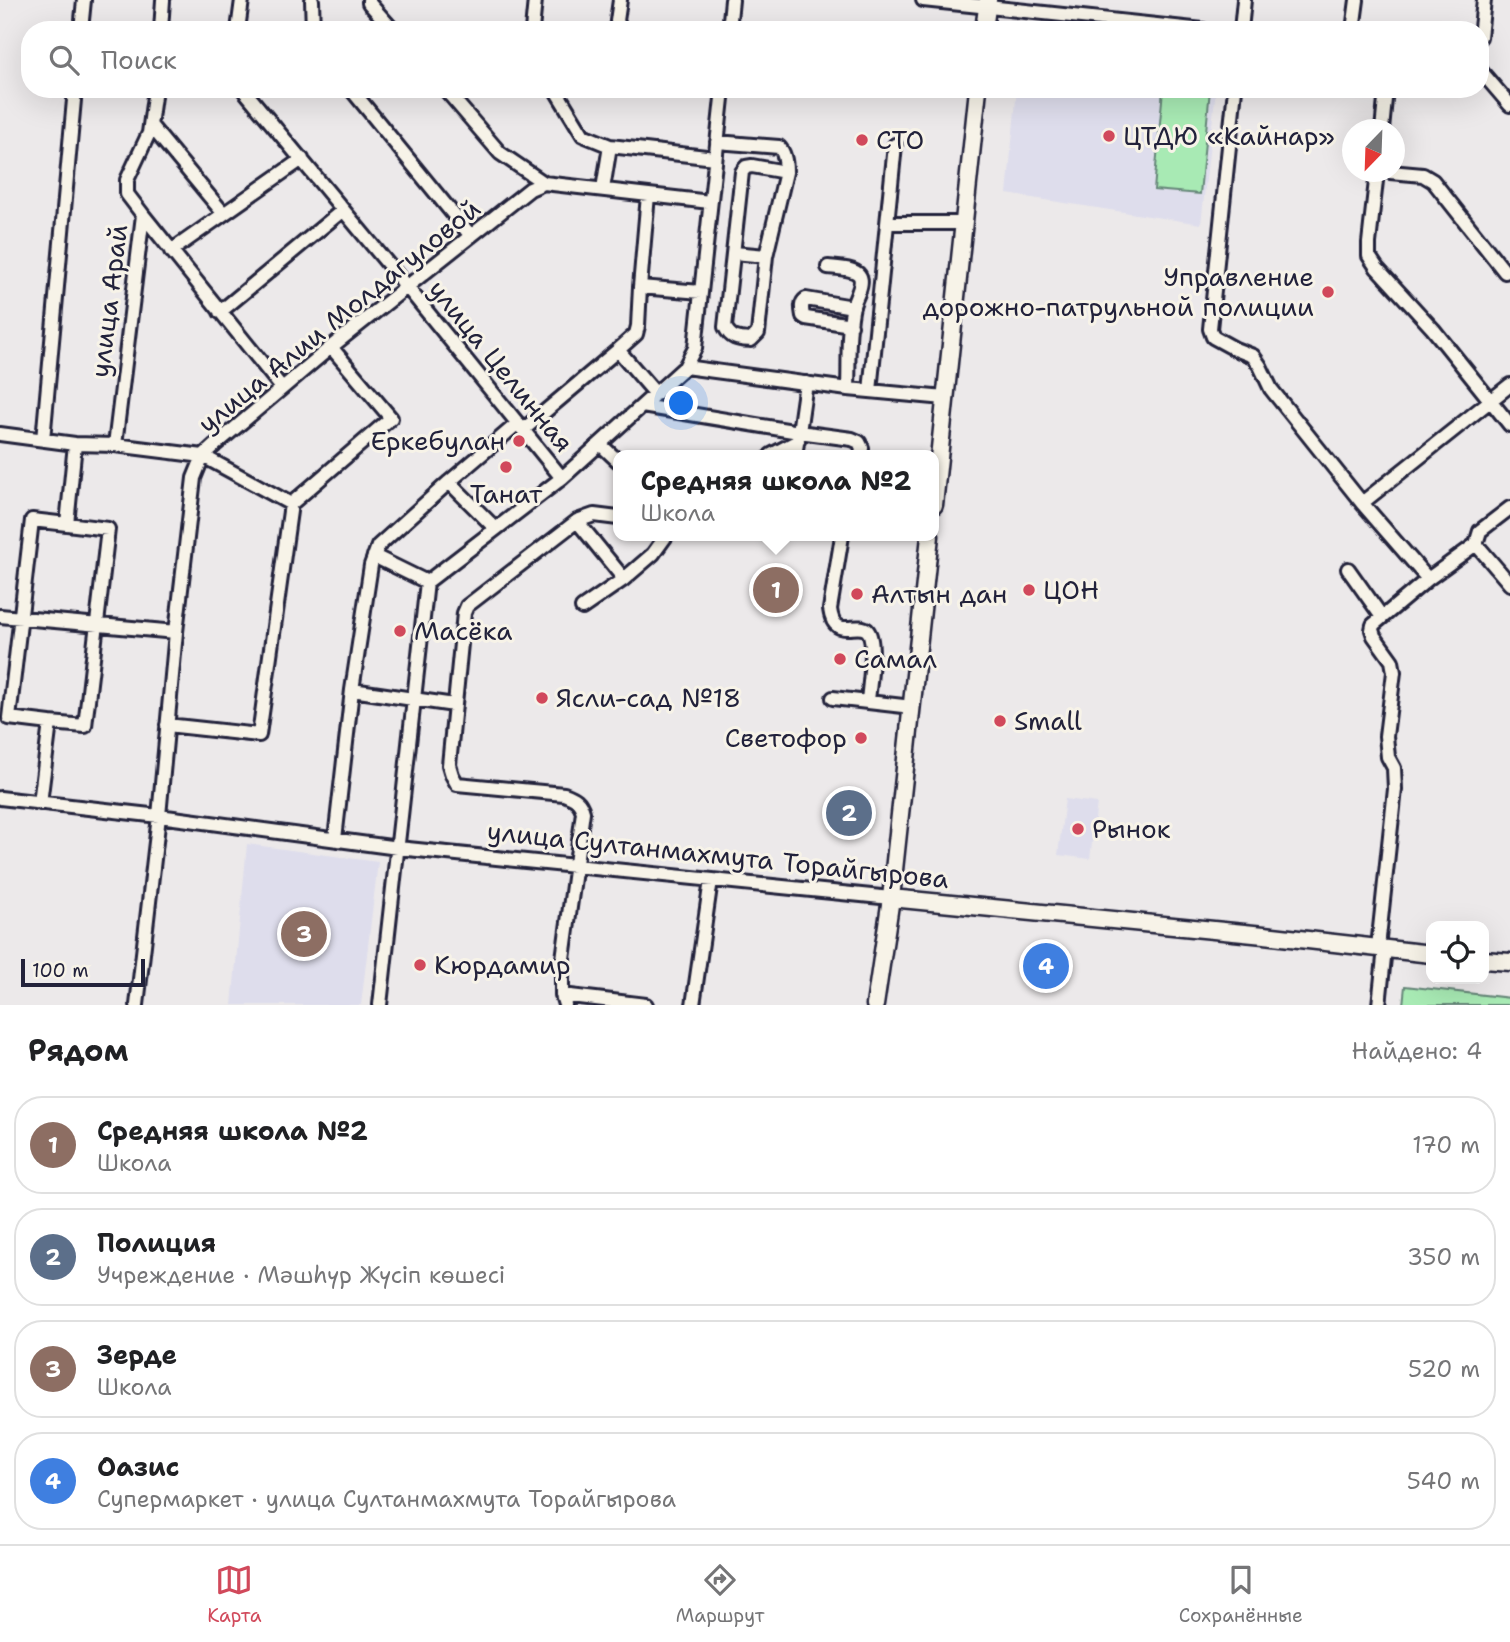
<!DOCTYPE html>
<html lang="ru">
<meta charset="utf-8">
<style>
:root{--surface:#fff;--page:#f6f6f6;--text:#202124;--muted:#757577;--line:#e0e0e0;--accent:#d1495b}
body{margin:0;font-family:"Shantell Sans",sans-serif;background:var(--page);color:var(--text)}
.controls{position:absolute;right:21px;bottom:21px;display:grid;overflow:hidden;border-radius:14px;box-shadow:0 7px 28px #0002}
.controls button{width:63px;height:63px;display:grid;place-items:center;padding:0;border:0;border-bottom:2px solid var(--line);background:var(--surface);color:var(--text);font:35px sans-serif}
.compass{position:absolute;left:1342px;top:119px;width:63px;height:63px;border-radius:50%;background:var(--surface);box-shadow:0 7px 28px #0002;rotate:203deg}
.scale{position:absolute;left:21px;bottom:18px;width:124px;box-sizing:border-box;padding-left:7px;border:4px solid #22223b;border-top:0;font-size:19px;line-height:24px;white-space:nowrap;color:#22223b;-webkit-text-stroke:5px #f7f3e8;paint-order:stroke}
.you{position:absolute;left:682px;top:404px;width:24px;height:24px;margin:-18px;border:5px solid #fff;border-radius:50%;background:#1a73e8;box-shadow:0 0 0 10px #1a73e833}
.badge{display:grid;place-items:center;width:46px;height:46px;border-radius:50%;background:var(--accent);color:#fff;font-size:23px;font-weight:700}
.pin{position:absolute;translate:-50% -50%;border:4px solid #fff;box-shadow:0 2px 7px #0006}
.popup{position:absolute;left:613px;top:450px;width:326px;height:91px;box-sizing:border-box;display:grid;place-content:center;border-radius:14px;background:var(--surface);filter:drop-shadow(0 2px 5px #0005);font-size:23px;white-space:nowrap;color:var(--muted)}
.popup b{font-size:26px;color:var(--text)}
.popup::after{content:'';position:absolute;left:50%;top:100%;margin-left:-14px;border:14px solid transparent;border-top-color:var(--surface)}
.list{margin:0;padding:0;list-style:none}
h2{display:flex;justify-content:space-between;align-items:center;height:91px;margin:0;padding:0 28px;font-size:30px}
h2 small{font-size:23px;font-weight:400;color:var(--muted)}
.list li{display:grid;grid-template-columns:46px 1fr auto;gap:21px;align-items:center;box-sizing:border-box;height:98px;margin:0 14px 14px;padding:0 14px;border:2px solid var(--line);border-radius:28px}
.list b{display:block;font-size:26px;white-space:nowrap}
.list p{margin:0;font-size:23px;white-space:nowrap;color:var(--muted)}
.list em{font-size:23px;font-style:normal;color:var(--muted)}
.icon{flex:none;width:38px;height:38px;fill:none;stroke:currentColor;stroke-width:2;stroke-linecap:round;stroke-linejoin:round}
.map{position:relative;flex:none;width:1510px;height:1005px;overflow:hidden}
.search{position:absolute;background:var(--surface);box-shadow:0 7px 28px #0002;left:21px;right:21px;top:21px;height:77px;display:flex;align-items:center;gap:18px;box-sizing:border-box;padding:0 24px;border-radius:28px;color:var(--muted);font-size:26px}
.sheet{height:539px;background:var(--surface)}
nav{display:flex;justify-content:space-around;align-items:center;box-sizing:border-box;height:98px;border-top:2px solid var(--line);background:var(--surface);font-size:19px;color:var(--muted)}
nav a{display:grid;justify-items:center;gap:4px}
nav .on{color:var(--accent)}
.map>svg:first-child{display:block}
.built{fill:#deddec}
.green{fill:#a8eab4;stroke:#658678;stroke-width:2}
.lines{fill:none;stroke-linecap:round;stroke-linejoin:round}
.minor-casing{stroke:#22223b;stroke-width:18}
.major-casing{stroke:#22223b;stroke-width:21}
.minor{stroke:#f7f3e8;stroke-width:12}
.major{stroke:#f7f3e8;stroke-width:16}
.poi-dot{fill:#d1495b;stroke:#f7f3e8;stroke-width:2.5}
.labels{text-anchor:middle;stroke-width:6;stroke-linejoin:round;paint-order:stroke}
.poi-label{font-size:26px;fill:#22223b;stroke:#f7f3e8;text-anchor:start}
.street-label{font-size:26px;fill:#22223b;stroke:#f7f3e8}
</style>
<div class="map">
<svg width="1510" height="1005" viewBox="0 0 1510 1005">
<rect width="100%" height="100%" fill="#ece9ea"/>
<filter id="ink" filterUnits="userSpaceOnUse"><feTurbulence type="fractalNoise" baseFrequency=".0143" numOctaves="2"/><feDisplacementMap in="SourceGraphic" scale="14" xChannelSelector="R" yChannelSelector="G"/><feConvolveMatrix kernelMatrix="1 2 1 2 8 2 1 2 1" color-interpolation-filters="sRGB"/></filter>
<g filter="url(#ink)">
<!-- built -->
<path class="built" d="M1017,89H1216L1201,224L1007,194Z
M1065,799L1097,803L1090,859L1058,855Z
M247,844L378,862L361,1005H232Z"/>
<!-- green -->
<path class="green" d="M1163,89H1210L1200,194L1154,190Z
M1405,986L1510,998V1005H1403Z"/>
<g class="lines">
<!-- minor casing -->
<g class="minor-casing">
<path id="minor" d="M312,0L313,30
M369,0V3L393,30
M620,0L617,21L621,30
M923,0L1203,30
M81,30L84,0
M161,30L163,0
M238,30L242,0
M532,30L535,0
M729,30L732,0
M1241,30L1244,0
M1353,30L1357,0
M1480,37L1484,0
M1480,70L1510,105
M243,89L407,287L562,478
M351,89L471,236
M445,89L500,153L544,183
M555,89L583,135L610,146L603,189
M1235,89L1210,329L1213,337L1235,349L1253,356L1260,366L1271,389L1362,503L1428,579
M151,126L224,214
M1382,130L1386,89
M717,142L779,147C785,153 786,163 786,172L766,256L758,333L751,340C738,339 731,339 725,327L742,172L746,167L752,166L786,172
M610,146L715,158
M1377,172L1369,243V256L1377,268L1433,329L1510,425
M1390,172L1423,175L1433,181L1505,272
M143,215L282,388
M887,223H964
M171,251L302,159
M734,253L766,256
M828,267C836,268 854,268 859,275C865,283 855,298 853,306C847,332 849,362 848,389
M640,287L701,292
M220,312L343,210
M851,325L806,318L803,316C802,310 800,303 806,299L853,307
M618,350L656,394
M685,367L848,389L945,398
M806,383L799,432L852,439L859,442L862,448L861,455
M870,391L895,145
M642,406L799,432L795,455
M523,430L618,350L636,334L638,326L640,287L648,195
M0,434L75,444L115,445L203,456L291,504L391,418L331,347
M43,440L75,89
M600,444L618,461
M115,445L143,215L127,194V180L149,133L155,89
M771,455L798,441
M449,482L496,529
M1362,503L1510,385
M577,521L624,579
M842,536L830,609C834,641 856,621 867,630C877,640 869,687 868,701
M1476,544L1510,584
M374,556L427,582
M1348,569L1382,617
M582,608L624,579L653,554L666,536
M0,616L176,632
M352,690L454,705
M833,698L912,707
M50,723L85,726L108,529L67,524
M167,725L259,735L291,504
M0,798L159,816L398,848L891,898
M40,803L50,723L9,718L32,520L67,524L75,444
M335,839L352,690L371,565L378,546L449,482L518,423
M1378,947L1395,789L1394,768L1388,757L1386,736L1394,672L1392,661L1374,636L1372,630L1373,625L1428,579L1476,544L1480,531L1510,508
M562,995L646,1005
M137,1005L159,816L176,632L194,478L203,456L215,445L331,347L530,189L544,183L710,202
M380,1005L427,582L562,478L685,367L695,348L723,89
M565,1005L562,995V966L583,812C580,801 575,798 564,794L457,784L452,775L449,765L464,613L467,606L577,521L594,515L618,518
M693,1005L711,880
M1379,1005L1385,948"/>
</g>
<!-- major casing -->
<g class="major-casing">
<path id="major" d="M984,30L988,0
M934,505L978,89
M891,898L1264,935L1431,954
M1484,960L1510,962
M875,1005L891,898L930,536"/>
</g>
<!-- minor -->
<use href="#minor" class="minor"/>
<!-- major -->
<use href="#major" class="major"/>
</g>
</g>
<!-- markers -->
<g class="poi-dot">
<circle cx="1109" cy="136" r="7"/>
<circle cx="862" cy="140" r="7"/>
<circle cx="1328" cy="292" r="7"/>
<circle cx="519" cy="441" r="7"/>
<circle cx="506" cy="467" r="7"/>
<circle cx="1029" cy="590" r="7"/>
<circle cx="857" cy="594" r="7"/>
<circle cx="400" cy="631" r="7"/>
<circle cx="840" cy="659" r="7"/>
<circle cx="542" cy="698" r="7"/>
<circle cx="1000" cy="721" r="7"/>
<circle cx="861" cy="738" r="7"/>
<circle cx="1078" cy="829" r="7"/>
<circle cx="420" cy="965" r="7"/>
</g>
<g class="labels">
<!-- poi labels -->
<g class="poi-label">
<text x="1123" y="145">ЦТДЮ «Кайнар»</text>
<text x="876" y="149">СТО</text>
<text x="1314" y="286" text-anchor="end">Управление<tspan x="1314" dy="30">дорожно-патрульной полиции</tspan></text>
<text x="505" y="450" text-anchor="end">Еркебулан</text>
<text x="506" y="503" text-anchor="middle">Танат</text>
<text x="1043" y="599">ЦОН</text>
<text x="871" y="603">Алтын дан</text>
<text x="414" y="640">Масёка</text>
<text x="854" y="668">Самал</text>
<text x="556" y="707">Ясли-сад №18</text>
<text x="1014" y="730">Small</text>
<text x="847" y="747" text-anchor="end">Светофор</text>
<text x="1092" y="838">Рынок</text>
<text x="434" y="974">Кюрдамир</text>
</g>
<!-- street labels -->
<g class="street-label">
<text transform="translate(109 301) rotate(-83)" y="9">улица Арай</text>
<text transform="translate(339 316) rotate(-39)" y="9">улица Алии Молдагуловой</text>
<text transform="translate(501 366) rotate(51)" y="9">улица Целинная</text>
<text transform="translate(718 855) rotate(6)" y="9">улица Султанмахмута Торайгырова</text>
</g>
</g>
</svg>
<div class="controls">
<button><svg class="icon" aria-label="locate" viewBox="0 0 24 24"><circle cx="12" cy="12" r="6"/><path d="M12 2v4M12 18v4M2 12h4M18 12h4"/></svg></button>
</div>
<svg class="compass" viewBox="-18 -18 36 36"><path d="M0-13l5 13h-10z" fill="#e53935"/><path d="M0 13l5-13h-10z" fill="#757577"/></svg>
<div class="scale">100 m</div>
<div class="you"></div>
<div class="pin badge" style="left:776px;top:590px;background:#8d6e63">1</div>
<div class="popup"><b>Средняя школа №2</b>Школа</div>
<div class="pin badge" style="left:849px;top:813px;background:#5c6f8a">2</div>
<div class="pin badge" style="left:304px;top:934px;background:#8d6e63">3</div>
<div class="pin badge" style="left:1046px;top:966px;background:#3f7fe0">4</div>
<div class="search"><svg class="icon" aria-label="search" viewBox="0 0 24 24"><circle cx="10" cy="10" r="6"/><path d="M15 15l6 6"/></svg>Поиск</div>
</div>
<section class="sheet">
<h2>Рядом<small>Найдено: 4</small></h2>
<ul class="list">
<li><span class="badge" style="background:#8d6e63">1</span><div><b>Средняя школа №2</b><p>Школа</p></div><em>170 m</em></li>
<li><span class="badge" style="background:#5c6f8a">2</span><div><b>Полиция</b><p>Учреждение · Мәшһүр Жүсіп көшесі</p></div><em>350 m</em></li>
<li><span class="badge" style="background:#8d6e63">3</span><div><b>Зерде</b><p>Школа</p></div><em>520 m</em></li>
<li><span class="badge" style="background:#3f7fe0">4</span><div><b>Оазис</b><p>Супермаркет · улица Султанмахмута Торайгырова</p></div><em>540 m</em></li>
</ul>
</section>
<nav>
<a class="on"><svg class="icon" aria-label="map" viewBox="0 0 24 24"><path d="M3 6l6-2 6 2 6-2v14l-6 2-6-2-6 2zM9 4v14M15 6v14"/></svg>Карта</a>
<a><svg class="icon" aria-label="directions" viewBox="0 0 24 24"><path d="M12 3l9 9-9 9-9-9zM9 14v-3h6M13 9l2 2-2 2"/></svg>Маршрут</a>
<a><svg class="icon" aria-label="saved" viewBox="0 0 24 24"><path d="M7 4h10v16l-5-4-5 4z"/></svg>Сохранённые</a>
</nav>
